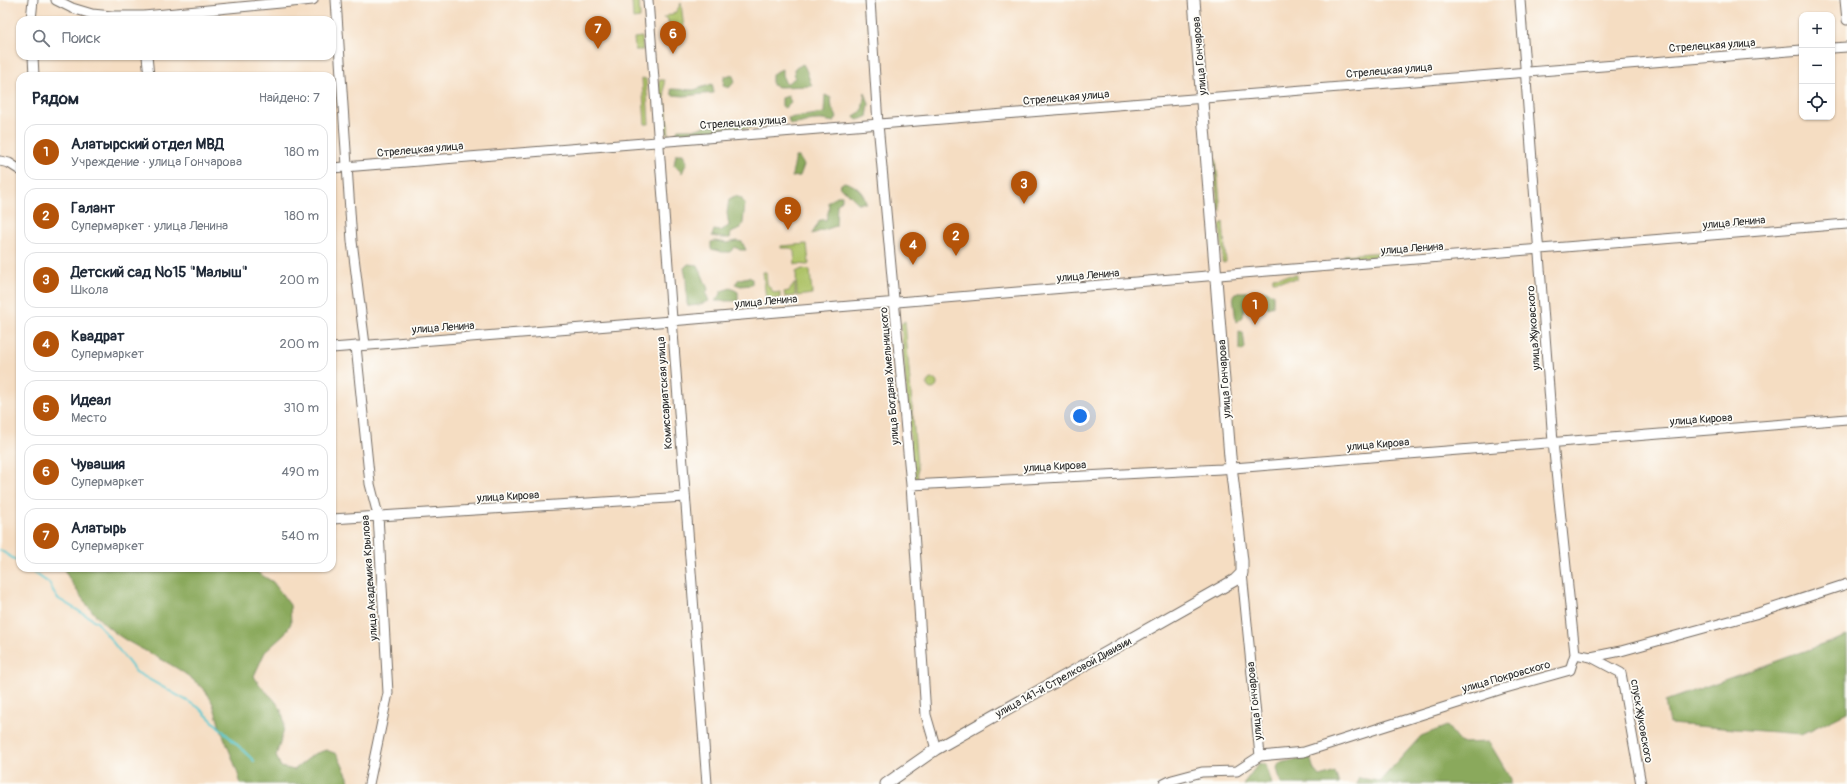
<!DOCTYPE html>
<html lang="ru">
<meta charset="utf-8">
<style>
:root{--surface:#fff;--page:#f6f6f7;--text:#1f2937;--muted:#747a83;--line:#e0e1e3;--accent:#b45309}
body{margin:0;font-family:Pangolin,sans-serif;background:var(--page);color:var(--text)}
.controls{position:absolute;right:12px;top:12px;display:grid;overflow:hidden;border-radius:8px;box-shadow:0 1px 3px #0004}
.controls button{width:36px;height:36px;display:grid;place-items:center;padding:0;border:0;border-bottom:1px solid var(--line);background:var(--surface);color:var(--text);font:20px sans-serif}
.you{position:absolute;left:1080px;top:416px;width:14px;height:14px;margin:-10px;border:3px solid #fff;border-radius:50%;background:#1a73e8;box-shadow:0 0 0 6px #1a73e833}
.badge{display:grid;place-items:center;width:26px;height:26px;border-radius:50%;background:var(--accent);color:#fff;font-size:13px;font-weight:700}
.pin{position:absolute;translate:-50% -33px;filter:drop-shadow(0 1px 2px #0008)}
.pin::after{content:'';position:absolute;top:21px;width:14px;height:12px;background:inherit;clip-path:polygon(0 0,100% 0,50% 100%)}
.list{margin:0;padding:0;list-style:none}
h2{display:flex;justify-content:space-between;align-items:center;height:52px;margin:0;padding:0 16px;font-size:17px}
h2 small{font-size:13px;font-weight:400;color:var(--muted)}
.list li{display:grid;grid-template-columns:26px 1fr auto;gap:12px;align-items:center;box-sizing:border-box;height:56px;margin:0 8px 8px;padding:0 8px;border:1px solid var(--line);border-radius:12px}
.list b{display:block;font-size:15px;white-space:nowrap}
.list p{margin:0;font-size:13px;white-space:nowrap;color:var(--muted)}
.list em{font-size:13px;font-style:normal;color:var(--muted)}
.icon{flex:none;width:22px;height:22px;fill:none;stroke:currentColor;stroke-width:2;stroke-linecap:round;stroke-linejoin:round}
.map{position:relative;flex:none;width:1847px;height:784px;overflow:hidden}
.search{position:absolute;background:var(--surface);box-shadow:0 1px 3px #0004;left:16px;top:16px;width:320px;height:44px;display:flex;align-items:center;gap:10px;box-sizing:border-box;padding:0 14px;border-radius:12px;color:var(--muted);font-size:15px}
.panel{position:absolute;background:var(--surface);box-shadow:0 1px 3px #0004;left:16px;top:72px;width:320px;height:500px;border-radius:12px}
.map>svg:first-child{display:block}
.green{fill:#aec367;stroke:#6c7749}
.forest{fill:#8aa95c;stroke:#5a6a44}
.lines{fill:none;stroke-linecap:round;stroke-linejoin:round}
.stream{stroke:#5dcad3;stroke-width:2}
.minor-casing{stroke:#726960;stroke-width:11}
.major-casing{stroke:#726960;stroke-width:13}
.minor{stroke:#fff;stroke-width:9}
.major{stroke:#fff;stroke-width:11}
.labels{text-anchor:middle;stroke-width:3.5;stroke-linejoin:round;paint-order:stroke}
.street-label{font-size:11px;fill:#2b2b2b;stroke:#fdfcf7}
</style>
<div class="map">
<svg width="1847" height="784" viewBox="0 0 1847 784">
<rect width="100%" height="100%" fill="#fdfcf7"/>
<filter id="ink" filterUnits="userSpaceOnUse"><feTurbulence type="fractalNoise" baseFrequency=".025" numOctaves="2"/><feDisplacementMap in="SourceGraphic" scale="8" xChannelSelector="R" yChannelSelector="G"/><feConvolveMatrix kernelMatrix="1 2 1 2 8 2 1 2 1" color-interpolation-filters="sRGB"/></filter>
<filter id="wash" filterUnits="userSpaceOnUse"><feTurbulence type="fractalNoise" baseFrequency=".012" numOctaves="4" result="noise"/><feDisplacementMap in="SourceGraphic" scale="16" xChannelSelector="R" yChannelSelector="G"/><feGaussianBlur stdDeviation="0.9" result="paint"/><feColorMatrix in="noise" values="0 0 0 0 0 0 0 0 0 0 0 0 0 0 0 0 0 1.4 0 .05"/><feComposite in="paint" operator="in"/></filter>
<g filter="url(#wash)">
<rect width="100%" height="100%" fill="#f5ddc2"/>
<!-- green -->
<path class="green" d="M632,0H639L640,18L633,19Z
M681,3L684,30L664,31V28H669L668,19L663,18L676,12Z
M642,37L643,50H635L634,38Z
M642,78L646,79L649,124H645Z
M659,80H664L665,99H661Z
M662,104H666L669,135L664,131Z
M1216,159L1221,212L1218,209L1214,163Z
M1223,222L1226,262L1223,263L1220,226Z
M807,244L809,264L808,265L795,264L794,251L790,248H781V246Z
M1384,252L1385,256L1346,259L1344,255Z
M802,269L810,270L812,294L797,296L796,272Z
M763,272H766L767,284L774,293L780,292V298L766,299Z
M1297,275V279L1273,281V277Z
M795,283V296L785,297L784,292L789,291Z
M905,321L918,479L913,475L901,324Z
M927 384a5 5 0 1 1 10 0a5 5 0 1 1-10 0Z"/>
<!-- forest -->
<path class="forest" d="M803,64C808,71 808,78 812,86L779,87L772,85V74L782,69V75L786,84L795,78L794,69Z
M732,74L735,81L729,88L723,86L724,77Z
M712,84L714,93L684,96L672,95L671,89L694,90Z
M865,92L869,104L867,117L857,120L854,116L862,111Z
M825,95L831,98L832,108L837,117L834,122C828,121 822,119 816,120C806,120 802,125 790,124L788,118L824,113Z
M788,96L791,102L785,108L782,106V98Z
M779,120L780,125L675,135L678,129H697L707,125L722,127L743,122L754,124Z
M676,154H683L687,162L682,173L674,165Z
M795,157H799L804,165L800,176L792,177C792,169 796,163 795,157Z
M844,182C855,184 864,192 866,203H858L846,191L842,190L839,186Z
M735,196L741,198L745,204L743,223L740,229L731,233L730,238H721L712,236L714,230L720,231L729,226L727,213L729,199Z
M837,196H842V200L837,205L836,226L812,234L820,220H826L829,209L828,202Z
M715,241L727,243L737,241L742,242L746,250H740L735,247L730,252H722L711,249V242Z
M688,264L698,265L708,289L706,294L709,301L699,305L689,306L687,304L686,278L684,268Z
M749,277L752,279V285L741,286L735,284L739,279Z
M731,288L738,292V301H715L721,294V291Z
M1266,291L1273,294V306L1268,308L1264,301L1245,302L1243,317L1236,322L1233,295L1241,292Z
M1239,331L1243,332L1245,348L1242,351L1239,350Z
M63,568H250L273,582L290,605L291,623L285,634L265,652L254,676C262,691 270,693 278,705C290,721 281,739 276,756L281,767L294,770L314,754L326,750L337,754L348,777L349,784H241C236,765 228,748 221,730C216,717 215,702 205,691C184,668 155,657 129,642C98,624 81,599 63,568Z
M1847,636V712L1802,734L1669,724L1665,701Z
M1447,726L1461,743L1489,742L1511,779V784H1356L1359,778L1380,781L1421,736Z
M1310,757L1314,770L1320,777L1335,772L1339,784H1281L1277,768L1279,763Z
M1259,763L1266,765L1272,784H1243Z"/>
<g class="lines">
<!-- stream -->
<path class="stream" d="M0,550L20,563
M27,568L49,583L57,598L97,622L136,672L198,707L254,761"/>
</g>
</g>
<g filter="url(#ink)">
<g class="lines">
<!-- minor casing -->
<g class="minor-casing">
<path id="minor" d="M56,0L72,8L92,14L112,16H144L313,0
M336,0L352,241L365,345
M648,0L707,784
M870,0L878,124L911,485L926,715L936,749
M1520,0L1553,442L1575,654
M1845,0L1847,20
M31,20L33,0
M1832,48L1847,47
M33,56L34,76
M147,56L149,76
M0,161L9,163L20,170
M332,168L1802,50
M356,346L370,484L378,515L388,693L369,784
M332,348L671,321L1207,276L1847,224
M911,485L1221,469L1847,419
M332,519L685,497
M1242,573L1260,756
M1591,657L1621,673L1641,784
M1164,784L1172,780L1202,772L1237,771L1260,756L1304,752L1502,689L1570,670L1575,654L1591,657L1621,651L1755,614L1847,584"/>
</g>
<!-- major casing -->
<g class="major-casing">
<path id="major" d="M886,784L936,749L1235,580L1242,573V561L1230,457L1194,0"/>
</g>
<!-- minor -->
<use href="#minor" class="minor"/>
<!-- major -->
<use href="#major" class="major"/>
</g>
</g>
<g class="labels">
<!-- street labels -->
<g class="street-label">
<text transform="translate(1712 45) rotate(-4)" y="4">Стрелецкая улица</text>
<text transform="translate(1199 56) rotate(-95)" y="4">улица Гончарова</text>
<text transform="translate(1389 70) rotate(-5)" y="4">Стрелецкая улица</text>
<text transform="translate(1066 97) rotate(-5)" y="4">Стрелецкая улица</text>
<text transform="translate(743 122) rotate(-4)" y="4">Стрелецкая улица</text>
<text transform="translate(420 149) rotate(-5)" y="4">Стрелецкая улица</text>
<text transform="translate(1734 222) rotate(-5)" y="4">улица Ленина</text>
<text transform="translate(1412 248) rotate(-4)" y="4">улица Ленина</text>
<text transform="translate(1088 275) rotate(-5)" y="4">улица Ленина</text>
<text transform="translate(766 301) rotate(-5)" y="4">улица Ленина</text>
<text transform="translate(443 327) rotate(-4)" y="4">улица Ленина</text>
<text transform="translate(1533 328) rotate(-94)" y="4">улица Жуковского</text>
<text transform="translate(889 376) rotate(-95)" y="4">улица Богдана Хмельницкого</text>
<text transform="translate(1224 379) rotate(-94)" y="4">улица Гончарова</text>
<text transform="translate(664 393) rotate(-94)" y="4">Комиссариатская улица</text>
<text transform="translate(1701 419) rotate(-4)" y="4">улица Кирова</text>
<text transform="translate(1378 444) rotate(-5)" y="4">улица Кирова</text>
<text transform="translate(1055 466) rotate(-3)" y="4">улица Кирова</text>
<text transform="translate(508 496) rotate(-3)" y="4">улица Кирова</text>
<text transform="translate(369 578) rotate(-94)" y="4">улица Академика Крылова</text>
<text transform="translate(1506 676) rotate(-16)" y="4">улица Покровского</text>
<text transform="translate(1063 677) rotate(-29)" y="4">улица 141-й Стрелковой Дивизии</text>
<text transform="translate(1254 701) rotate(-96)" y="4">улица Гончарова</text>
<text transform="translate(1642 721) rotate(80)" y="4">спуск Жуковского</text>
</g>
</g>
</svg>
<div class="controls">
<button>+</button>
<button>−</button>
<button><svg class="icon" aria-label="locate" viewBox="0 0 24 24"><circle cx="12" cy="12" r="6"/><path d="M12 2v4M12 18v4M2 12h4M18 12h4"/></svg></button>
</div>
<div class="you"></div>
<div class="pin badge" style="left:1255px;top:325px">1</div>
<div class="pin badge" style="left:956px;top:256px">2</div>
<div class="pin badge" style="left:1024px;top:204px">3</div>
<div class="pin badge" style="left:913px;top:265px">4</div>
<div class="pin badge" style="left:788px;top:230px">5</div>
<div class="pin badge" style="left:673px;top:54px">6</div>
<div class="pin badge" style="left:598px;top:49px">7</div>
<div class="search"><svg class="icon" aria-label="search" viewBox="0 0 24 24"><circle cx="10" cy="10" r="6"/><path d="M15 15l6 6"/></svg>Поиск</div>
<section class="panel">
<h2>Рядом<small>Найдено: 7</small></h2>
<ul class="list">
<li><span class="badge">1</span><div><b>Алатырский отдел МВД</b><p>Учреждение · улица Гончарова</p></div><em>180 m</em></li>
<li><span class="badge">2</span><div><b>Галант</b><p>Супермаркет · улица Ленина</p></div><em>180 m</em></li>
<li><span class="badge">3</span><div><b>Детский сад №15 &quot;Малыш&quot;</b><p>Школа</p></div><em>200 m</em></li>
<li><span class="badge">4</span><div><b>Квадрат</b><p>Супермаркет</p></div><em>200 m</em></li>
<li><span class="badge">5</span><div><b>Идеал</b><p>Место</p></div><em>310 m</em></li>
<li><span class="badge">6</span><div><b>Чувашия</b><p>Супермаркет</p></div><em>490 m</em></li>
<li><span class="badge">7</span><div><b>Алатырь</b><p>Супермаркет</p></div><em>540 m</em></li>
</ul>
</section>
</div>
